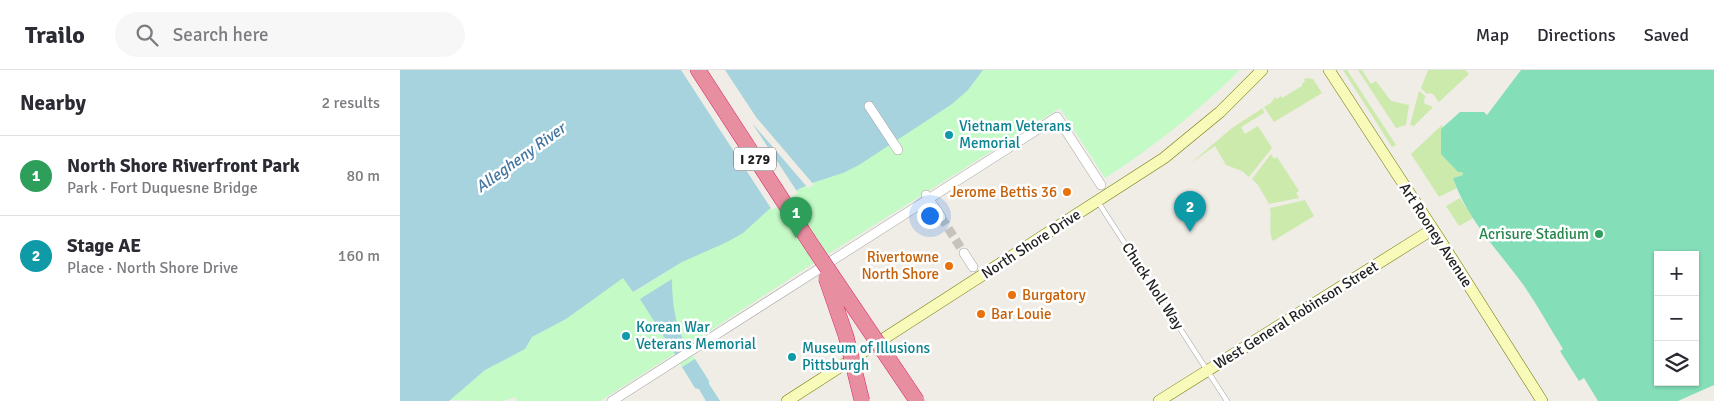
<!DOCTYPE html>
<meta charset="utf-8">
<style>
:root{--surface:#fff;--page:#f7f7f7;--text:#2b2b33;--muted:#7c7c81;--line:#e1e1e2;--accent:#cf0007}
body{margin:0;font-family:Signika,sans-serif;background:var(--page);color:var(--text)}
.controls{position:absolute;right:15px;bottom:15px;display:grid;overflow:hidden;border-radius:0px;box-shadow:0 1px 4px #0004}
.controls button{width:45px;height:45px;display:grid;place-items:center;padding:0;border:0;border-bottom:1px solid var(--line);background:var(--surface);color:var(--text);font:25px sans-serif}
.you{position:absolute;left:529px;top:145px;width:18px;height:18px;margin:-12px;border:4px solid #fff;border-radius:50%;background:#1a73e8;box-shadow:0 0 0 8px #1a73e833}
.badge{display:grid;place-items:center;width:32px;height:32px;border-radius:50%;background:var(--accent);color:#fff;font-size:16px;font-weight:700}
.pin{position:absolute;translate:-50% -41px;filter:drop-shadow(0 1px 2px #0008)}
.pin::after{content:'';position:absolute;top:26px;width:18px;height:15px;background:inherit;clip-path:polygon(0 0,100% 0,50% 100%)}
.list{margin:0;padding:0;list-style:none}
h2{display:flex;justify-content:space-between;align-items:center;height:65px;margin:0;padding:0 20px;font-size:21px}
h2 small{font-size:16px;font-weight:400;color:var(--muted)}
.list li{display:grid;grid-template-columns:32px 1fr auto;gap:15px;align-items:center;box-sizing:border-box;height:80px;padding:0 20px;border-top:1px solid var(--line)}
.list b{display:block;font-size:19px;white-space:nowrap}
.list p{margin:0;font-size:16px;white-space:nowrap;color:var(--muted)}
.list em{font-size:16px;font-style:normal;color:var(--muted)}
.icon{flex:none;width:28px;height:28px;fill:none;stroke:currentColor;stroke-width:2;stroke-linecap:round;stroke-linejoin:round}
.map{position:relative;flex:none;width:1314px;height:331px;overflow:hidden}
header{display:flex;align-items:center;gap:30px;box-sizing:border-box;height:70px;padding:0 25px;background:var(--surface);border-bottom:1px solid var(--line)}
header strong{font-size:24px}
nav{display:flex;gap:28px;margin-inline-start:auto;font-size:18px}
.search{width:350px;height:45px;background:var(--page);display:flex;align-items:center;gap:12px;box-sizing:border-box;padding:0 18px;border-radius:28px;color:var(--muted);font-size:19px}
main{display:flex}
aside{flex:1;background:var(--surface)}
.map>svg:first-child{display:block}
.grass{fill:#cceaac}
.park{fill:#c3fac6}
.pitch{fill:#84dfb9;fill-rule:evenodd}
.water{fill:#a6d3de}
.pier{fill:#f0ece6}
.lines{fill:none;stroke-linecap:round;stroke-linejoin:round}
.street-tunnel{stroke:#c6c3be;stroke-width:9;stroke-dasharray:9 4.5;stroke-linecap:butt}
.lane-casing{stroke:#a6a6a6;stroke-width:5.5}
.street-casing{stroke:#a6a6a6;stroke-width:10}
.secondary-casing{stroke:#6f7805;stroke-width:12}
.highway-casing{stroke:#db266a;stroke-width:16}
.lane{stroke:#fff;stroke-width:4.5}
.street{stroke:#fff;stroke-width:9}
.secondary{stroke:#f8faba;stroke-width:11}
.highway{stroke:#e78ea1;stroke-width:15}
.highway-bridge-casing{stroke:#db266a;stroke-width:16;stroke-linecap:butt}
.highway-bridge{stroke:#e78ea1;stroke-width:15}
.culture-dot{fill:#0f9aa8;stroke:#fff;stroke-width:2}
.food-dot{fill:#e8710a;stroke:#fff;stroke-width:2}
.leisure-dot{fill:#2e9e5b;stroke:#fff;stroke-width:2}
.labels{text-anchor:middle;stroke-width:5;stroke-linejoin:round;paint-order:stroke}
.shield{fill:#fff;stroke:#626262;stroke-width:1}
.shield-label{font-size:14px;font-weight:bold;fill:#1f1f1f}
.culture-label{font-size:15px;fill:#0d838f;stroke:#fff;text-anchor:start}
.food-label{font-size:15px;fill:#c56008;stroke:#fff;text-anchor:end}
.leisure-label{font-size:15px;fill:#27864d;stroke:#fff;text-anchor:end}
.street-label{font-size:15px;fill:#1f1f1f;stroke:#fff}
.water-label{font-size:16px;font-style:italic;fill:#4576a0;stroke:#fff}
</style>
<header>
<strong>Trailo</strong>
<div class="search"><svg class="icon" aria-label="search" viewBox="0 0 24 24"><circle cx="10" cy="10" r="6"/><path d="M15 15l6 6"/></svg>Search here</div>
<nav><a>Map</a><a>Directions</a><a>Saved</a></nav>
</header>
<main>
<aside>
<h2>Nearby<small>2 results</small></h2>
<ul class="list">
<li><span class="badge" style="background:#2e9e5b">1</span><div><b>North Shore Riverfront Park</b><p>Park · Fort Duquesne Bridge</p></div><em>80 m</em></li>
<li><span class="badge" style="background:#0f9aa8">2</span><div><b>Stage AE</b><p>Place · North Shore Drive</p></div><em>160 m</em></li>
</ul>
</aside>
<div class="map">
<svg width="1314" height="331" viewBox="0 0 1314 331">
<rect width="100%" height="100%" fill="#f0ece6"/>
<!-- grass -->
<path class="grass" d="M943,0H947L996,75L992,77Z
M958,0H962L971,14L976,11L991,31L1009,35L1006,55L996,58Z
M1028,0H1065L1069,4L1039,32C1035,29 1035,21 1027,24L1021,18Z
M906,8L913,9L922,23L874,52L864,37L871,33L875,27L877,29L881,26L882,28L902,16V14L905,11L904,9Z
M1019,21L1025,26L1024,32L1025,34L1033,37L1014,56L1010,55Z
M863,38L864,43L841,57L845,64L858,56L872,78L849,107L842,101L826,95L815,76L791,93L832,58Z
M1042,55L1043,57L1041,59V84L1062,102L1063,105L1053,108L1057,118L1039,127L1011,84Z
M871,84L874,89L877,87L899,121L896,123L899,128L869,134L858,115L852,109Z
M1060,128L1073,148L1059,156L1046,136Z
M905,130L914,146L873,171C868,162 872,149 870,138Z"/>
<!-- park -->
<path class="park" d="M583,0H840C798,41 754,77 705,108L660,38L406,198L308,262L288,278L309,311V314L320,331H306L299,319L295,318L274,284L200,331H117L116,327L103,331L50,330L85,300L125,279L132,267L166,249L223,207L234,222L282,192L342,163L375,134L399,119L412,113L443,103L459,95L568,20Z"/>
<!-- pitch -->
<path class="pitch" d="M1121,0H1314V315L1278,331H1198L1184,308L1179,311L1160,281L1163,279C1149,257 1137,234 1122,213C1097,179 1067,149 1053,108L1063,105L1062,102H1058L1041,84V59L1060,42H1084L1087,45ZM1258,185H1295V312H1258Z"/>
<!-- water -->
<path class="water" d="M0,0H583L568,20L552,34L459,95L443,103L412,113L399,119L375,134L343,163L327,172L282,192L233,222L223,208L166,249L132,267L125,279L85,300L49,331H0Z
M272,209C272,233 275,258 288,278L276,286L240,229Z
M295,289L309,311V314L320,331H306L299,319L295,318L282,297Z"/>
<!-- pier -->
<path class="pier" d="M281,0H325L356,47L414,115L408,118L352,53L398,123L372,140Z"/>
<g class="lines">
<!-- street-tunnel -->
<path class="street-tunnel" d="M541,147L564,183"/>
<!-- lane casing -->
<g class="lane-casing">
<path id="lane" d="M698,132L827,331"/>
</g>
<!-- street casing -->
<g class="street-casing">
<path id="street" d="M469,36L498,80
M526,125L541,147
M564,183L573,197
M212,331L657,47L701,115"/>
</g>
<!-- secondary casing -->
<g class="secondary-casing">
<path id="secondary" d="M929,0L1042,173L1142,331
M387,331L764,88L820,42L862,0
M759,331L1033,159"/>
</g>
<!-- highway casing -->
<g class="highway-casing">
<path id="highway" d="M298,0L413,177"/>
</g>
<!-- lane -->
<use href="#lane" class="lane"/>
<!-- street -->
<use href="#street" class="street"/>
<!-- secondary -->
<use href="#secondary" class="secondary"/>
<!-- highway -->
<use href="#highway" class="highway"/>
<!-- highway-bridge casing -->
<g class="highway-bridge-casing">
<path id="highway-bridge" d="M413,177L517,331
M426,208L446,266L462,331"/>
</g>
<!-- highway-bridge -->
<use href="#highway-bridge" class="highway-bridge"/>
</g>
<!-- markers -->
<g class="culture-dot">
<circle cx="549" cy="65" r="5"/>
<circle cx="226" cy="266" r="5"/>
<circle cx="392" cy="287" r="5"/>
</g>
<g class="food-dot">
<circle cx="667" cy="122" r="5"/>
<circle cx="549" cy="196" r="5"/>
<circle cx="612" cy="225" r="5"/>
<circle cx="581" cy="244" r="5"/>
</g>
<circle class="leisure-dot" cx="1199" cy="164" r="5"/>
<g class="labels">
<!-- shield labels -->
<rect class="shield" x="334" y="77.5" width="42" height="23" rx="4"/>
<g class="shield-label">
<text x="355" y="94">I 279</text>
</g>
<!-- culture labels -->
<g class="culture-label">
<text x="559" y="61">Vietnam Veterans<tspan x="559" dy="17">Memorial</tspan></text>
<text x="236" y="262">Korean War<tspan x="236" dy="17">Veterans Memorial</tspan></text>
<text x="402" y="283">Museum of Illusions<tspan x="402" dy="17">Pittsburgh</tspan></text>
</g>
<!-- food labels -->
<g class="food-label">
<text x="657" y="127">Jerome Bettis 36</text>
<text x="539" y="192">Rivertowne<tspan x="539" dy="17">North Shore</tspan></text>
<text x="622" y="230" text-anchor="start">Burgatory</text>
<text x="591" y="249" text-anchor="start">Bar Louie</text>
</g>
<!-- leisure labels -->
<g class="leisure-label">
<text x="1189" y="169">Acrisure Stadium</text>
</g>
<!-- street labels -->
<g class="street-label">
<text transform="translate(1036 165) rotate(57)" y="5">Art Rooney Avenue</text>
<text transform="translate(631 174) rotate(-33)" y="5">North Shore Drive</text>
<text transform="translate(753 216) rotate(57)" y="5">Chuck Noll Way</text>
<text transform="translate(896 245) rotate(-32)" y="5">West General Robinson Street</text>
</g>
<!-- water labels -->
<g class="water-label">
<text transform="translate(120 87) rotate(-36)" y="6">Allegheny River</text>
</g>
</g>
</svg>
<div class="controls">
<button>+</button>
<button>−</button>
<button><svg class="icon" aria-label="layers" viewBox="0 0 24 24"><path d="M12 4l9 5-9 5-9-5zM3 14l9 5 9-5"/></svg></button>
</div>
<div class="you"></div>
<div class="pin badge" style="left:396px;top:168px;background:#2e9e5b">1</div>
<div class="pin badge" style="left:790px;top:162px;background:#0f9aa8">2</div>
</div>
</main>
